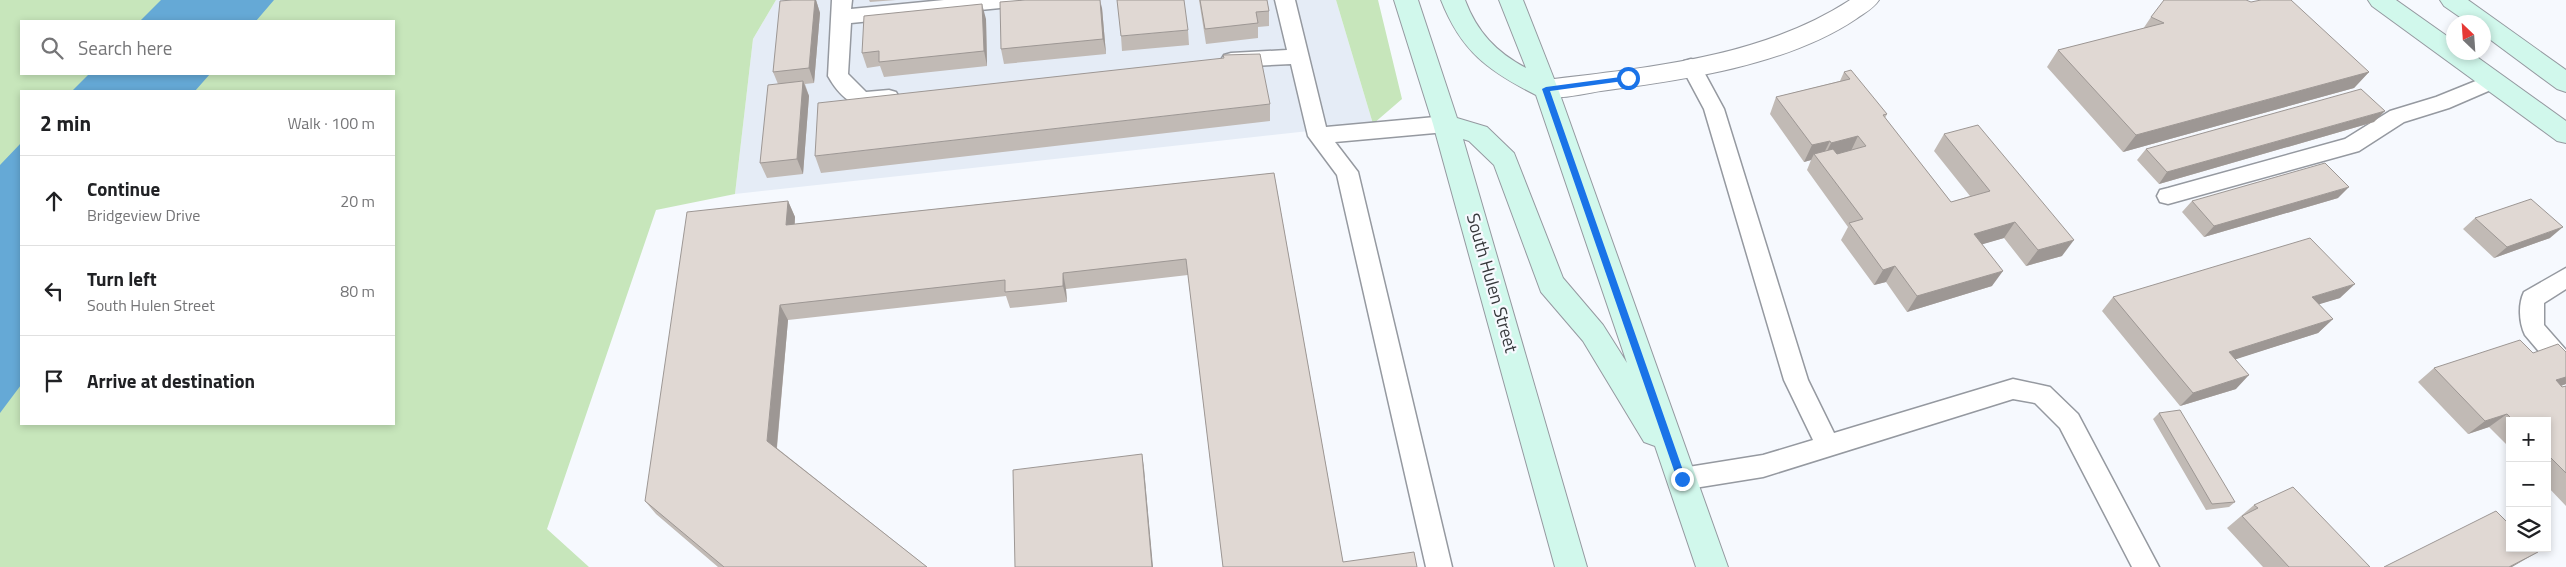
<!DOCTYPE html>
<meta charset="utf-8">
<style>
:root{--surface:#fff;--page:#f2f2f2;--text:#202124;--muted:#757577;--line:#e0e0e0}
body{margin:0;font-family:"Titillium Web",sans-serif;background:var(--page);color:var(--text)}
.controls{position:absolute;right:15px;bottom:15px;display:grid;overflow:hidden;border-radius:0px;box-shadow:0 2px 8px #0003}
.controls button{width:45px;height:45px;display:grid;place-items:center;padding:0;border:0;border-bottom:1px solid var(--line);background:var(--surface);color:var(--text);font:25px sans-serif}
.compass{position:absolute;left:2446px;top:15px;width:45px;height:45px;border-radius:50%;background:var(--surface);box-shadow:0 2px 8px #0003;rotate:335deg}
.stop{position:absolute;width:15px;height:15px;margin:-11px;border:4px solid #1a73e8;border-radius:50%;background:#fff}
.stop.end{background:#1a73e8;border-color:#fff;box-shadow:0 1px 5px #0008}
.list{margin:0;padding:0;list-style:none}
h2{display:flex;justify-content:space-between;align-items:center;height:65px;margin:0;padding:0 20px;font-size:21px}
h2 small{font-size:16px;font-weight:400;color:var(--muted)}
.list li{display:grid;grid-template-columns:32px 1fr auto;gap:15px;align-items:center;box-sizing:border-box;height:90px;padding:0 20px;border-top:1px solid var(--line)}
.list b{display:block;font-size:19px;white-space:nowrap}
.list p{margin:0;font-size:16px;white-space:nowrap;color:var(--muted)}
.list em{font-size:16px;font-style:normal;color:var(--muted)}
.icon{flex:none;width:28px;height:28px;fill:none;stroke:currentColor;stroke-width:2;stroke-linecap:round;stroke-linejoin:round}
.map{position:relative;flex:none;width:2566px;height:567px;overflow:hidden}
.search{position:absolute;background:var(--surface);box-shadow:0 2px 8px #0003;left:20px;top:20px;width:375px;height:55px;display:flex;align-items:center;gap:12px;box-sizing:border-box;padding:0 18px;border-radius:0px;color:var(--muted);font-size:19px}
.panel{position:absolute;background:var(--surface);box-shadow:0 2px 8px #0003;left:20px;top:90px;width:375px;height:335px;border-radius:0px}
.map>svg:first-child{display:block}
.built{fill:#e5ecf6}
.green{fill:#c7e6bb;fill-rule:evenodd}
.water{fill:#65a9d6}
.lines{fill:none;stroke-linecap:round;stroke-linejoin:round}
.lane-casing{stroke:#9599a0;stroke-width:3}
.street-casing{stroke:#9599a0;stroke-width:2}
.secondary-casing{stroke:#9599a0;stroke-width:2}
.lane{fill:#fff;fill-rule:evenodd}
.street{fill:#fff;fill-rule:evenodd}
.secondary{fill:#d1f8ec;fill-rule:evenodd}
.wall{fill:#c1bab5}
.shaded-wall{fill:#9d9794}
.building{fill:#e0d8d3;stroke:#9d9794}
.route{fill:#1a73e8}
.labels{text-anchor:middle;stroke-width:4.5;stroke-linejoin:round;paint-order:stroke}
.street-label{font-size:18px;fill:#36383b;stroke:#f6f9fe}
</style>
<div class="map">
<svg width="2566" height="567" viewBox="0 0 2566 567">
<rect width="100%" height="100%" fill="#f6f9fe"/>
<!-- built -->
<path class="built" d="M776,0H1336L1373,124L735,194L753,39Z"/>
<!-- green -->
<path class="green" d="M0,0H776L753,39L735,194L656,210L547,529L589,567H0ZM21,21H394V74H21ZM21,91H394V424H21Z
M1336,0H1378L1402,99L1373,124Z"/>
<!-- water -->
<path class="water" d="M161,0H274L256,21H140Z
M89,74H210L195,91H72Z
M21,143V385L0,413V165Z"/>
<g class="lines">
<!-- lane casing -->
<g class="lane-casing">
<path id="lane" d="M832,0H852L851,9L944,0H1020L1017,5L1010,7L851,23L848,74L866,92L889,90L896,92L899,97L896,102C863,112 845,106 828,76Z
M1275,0H1295L1326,127L1446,116L1453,119L1456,124L1453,129L1446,132L1335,142L1358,172L1452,567H1426L1337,175L1308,136L1291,64L1231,67L1224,65L1221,60L1224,55L1231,53L1287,50Z
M1691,59L1698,61L1724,109L1808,380L1834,433L2013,379L2050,387L2078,414L2159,567H2132L2060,428L2035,403L2013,399L1763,477L1682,490L1673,487L1670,479L1673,471L1682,468L1763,455L1813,440L1784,380L1704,109L1681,66L1684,61Z
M2493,74L2500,76L2503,81L2500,86L2449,108L2404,122L2359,151L2168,204L2160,202L2157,196L2160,190L2168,188L2345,139L2390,111L2436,97Z
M2566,268V289L2544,303V325L2566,350V377L2558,374L2525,335C2519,323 2518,304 2524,292Z"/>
</g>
<!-- street casing -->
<g class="street-casing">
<path id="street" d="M1850,0H1879C1873,9 1864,13 1856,19C1786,66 1683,80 1601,91C1581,94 1556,101 1537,95L1534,89L1537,83L1546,80C1649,67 1761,58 1850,0Z"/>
</g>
<!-- secondary casing -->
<g class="secondary-casing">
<path id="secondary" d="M1394,0H1418L1457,118L1487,127L1514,153L1563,278L1603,325L1627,363L1536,95C1488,71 1461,51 1441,0H1465C1477,32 1496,52 1526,68L1499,0H1523L1558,89L1728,567H1696L1655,446L1644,442L1583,341L1541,292L1494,165L1469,141L1463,139L1587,567H1555L1433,124Z
M2368,0H2396L2454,41V52H2470L2566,121V143L2557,141L2372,6Z
M2440,0H2468L2566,70V92L2557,89L2484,35V22H2467L2444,6Z"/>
</g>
<!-- lane -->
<use href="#lane" class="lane"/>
<!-- street -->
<use href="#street" class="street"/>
<!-- secondary -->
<use href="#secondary" class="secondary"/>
</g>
<!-- wall -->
<path class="wall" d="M792,0H816L820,13L814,83L805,84L809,96L803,174L767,178L760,163L778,84L773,72Z
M869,0H896L870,2Z
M1199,0H1267L1269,11V26L1258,27V38L1206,44Z
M1102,8L1106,54L1004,64L1001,49Z
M2151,17L2369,72L2354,88L2123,152L2047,67L2058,50L2143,29Z
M986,19L987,66L884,77L880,66L867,68L862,53Z
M1188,30L1189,45L1122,51L1121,36Z
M1844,72L1887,114L1885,118L1951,202L1970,196L1934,151L1944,134L2062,256L2026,266L2004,238L1982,244L1992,286L1907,312L1886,282L1874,285L1841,240L1848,227L1807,170L1811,160L1804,162L1770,114L1776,97L1840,81Z
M1270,104V121L821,173L815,156Z
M2374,122L2159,184L2137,160L2146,149Z
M1274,173L1343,562L1417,567H1223L1188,275L1066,289L1067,302L1040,305L1010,308L1006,296L788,320L777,448L927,567H718L656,514L645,501L788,201L795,217V224Z
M2338,198L2204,237L2182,212L2192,201Z
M2475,218L2550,238L2494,258L2463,229Z
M2113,297L2340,298L2318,304L2333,319L2318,333L2235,359L2236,389L2180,406L2102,311Z
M2566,352V384L2561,386L2562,387L2566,386V506L2547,486V421H2510V448L2489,427L2468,434L2418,382L2434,368L2533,353Z
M2159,413L2235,502L2229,507L2206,510L2153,419Z
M2254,505L2370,567H2263L2227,528Z"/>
<!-- shaded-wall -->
<path class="shaded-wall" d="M815,0H816L820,13L814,83L809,68Z
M1100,0L1102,8L1106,54L1103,39Z
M982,4L986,19L987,66L984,51Z
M2369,72L2354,88L2123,152L2136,135Z
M803,81L809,96L803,174L797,159Z
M2385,111L2374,122L2159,184L2167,172Z
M1858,136L1850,153L1823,159L1831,143Z
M1830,141L1822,157L1814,154L1811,160L1804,162L1812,145Z
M2349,187L2338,198L2204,237L2214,226Z
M788,201L795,217L793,241L786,225Z
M2015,222L2004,238L1963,250L1974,234Z
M2563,227L2550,238L2494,258L2507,247Z
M2074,240L2062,256L2026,266L2038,250Z
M1895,266L1886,282L1874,285L1883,270Z
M2003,271L1992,286L1907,312L1917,296Z
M1063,273L1066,289L1067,302L1063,286Z
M2355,284L2340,298L2297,311L2312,297Z
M780,305L788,320L776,455L767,441Z
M2333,319L2318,333L2215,366L2229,352Z
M2249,375L2236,389L2180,406L2193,393Z
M2566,377V384L2537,394L2556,380Z
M2507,414L2489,427L2468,434L2485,421Z
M1142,454L1144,468L1153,567H1152Z
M2538,552L2512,567H2509Z"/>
<!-- building -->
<path class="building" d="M792,0H815L809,68L773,72L780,1Z
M1025,0H1100L1103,39L1001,49L1000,2Z
M1117,0H1184L1188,30L1121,36Z
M1200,0H1267L1269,11L1256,12L1258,23L1205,29Z
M2164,0H2246L2251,2L2261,0H2291L2369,72L2136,135L2058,50L2164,23L2151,17Z
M982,4L984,51L879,62V51L862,53L864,16Z
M1260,54L1270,104L815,156L818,103L1224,58L1223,55Z
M1851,70L1887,114L1883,115L1951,202L1990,191L1944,134L1978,125L2074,240L2038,250L2015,222L1974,234L2003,271L1917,296L1895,266L1883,270L1849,223L1863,219L1814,154L1833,149L1837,154L1866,146L1858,136L1831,143L1830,141L1812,145L1776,97L1850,79L1844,72Z
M803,81L797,159L760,163L768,85Z
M2361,89L2385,111L2167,172L2146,149Z
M2325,163L2349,187L2214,226L2192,201Z
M1274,173L1343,562L1414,552L1417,567H1223L1186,259L1063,273V286L1036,289L1005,292V280L780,305L767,441L927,567H724L645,501L687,212L788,201L786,225Z
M2531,199L2563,227L2507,247L2475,218Z
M2310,238L2355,284L2312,297L2333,319L2229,352L2249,375L2193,393L2113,297Z
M2520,340L2533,353L2558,344L2566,352V377L2556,380L2562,387L2566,386V473L2547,454V421H2514L2507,414L2485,421L2434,368Z
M2180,410L2235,502L2212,504L2159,413Z
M1142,454L1152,567H1015L1013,470Z
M2293,487L2370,567H2289L2242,516L2258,508L2254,505Z
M2496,511L2510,525V548H2534L2538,552L2509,567H2384Z"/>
<!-- route -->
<path class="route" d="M1628,76L1632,78L1631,80L1550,91L1686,479L1682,483L1677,479L1542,89L1546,87Z"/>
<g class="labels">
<!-- street labels -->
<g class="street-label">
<text transform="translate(1492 283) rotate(74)" y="6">South Hulen Street</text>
</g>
</g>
</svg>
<div class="controls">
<button>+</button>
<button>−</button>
<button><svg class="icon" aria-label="layers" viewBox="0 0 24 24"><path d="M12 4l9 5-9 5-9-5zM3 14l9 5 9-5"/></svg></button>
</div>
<svg class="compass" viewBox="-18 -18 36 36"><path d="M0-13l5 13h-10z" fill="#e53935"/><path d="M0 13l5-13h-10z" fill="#757577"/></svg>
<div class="stop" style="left:1628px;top:78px"></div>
<div class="stop end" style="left:1682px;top:479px"></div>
<div class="search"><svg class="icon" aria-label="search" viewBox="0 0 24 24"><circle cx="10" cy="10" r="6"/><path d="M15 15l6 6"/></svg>Search here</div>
<section class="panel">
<h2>2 min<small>Walk · 100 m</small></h2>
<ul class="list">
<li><svg class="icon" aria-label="ahead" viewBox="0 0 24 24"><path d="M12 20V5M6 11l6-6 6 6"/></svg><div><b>Continue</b><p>Bridgeview Drive</p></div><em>20 m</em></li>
<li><svg class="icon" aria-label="left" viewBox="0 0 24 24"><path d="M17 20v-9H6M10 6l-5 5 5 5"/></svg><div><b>Turn left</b><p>South Hulen Street</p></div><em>80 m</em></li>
<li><svg class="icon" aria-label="arrive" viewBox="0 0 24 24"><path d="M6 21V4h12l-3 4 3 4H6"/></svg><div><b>Arrive at destination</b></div></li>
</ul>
</section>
</div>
